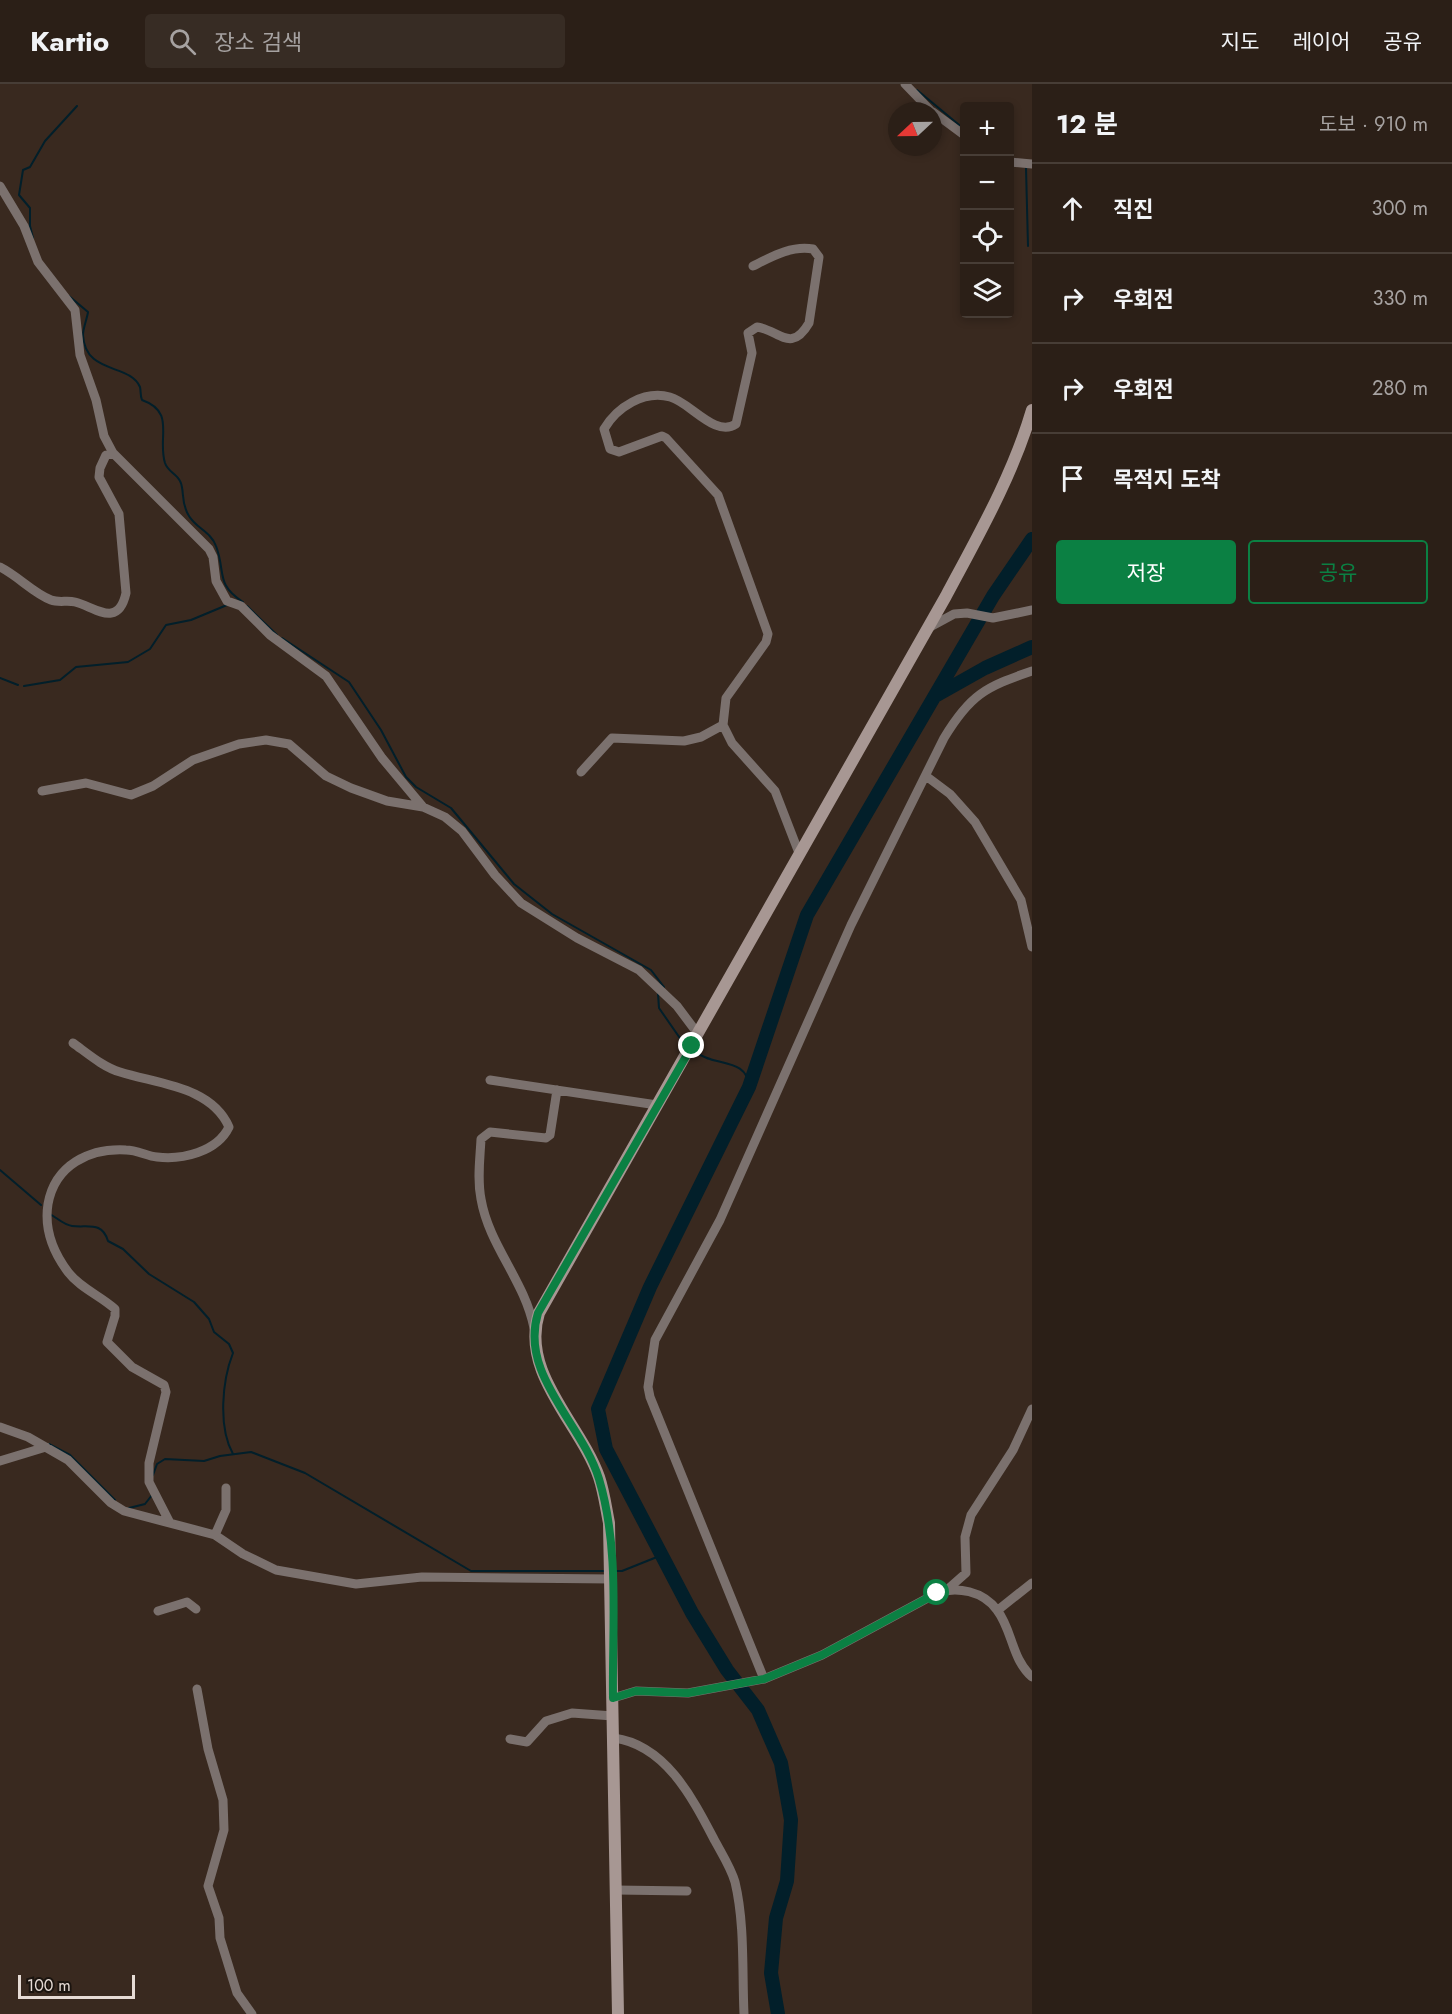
<!DOCTYPE html>
<html lang="ko">
<meta charset="utf-8">
<style>
:root{--surface:#2b1f17;--page:#372c24;--text:#f1f3f6;--muted:#a6a2a1;--line:#473d36;--accent:#0b8043}
body{margin:0;font-family:Jost,"Noto Sans KR",sans-serif;background:var(--page);color:var(--text)}
.controls{position:absolute;right:18px;top:18px;display:grid;overflow:hidden;border-radius:6px;box-shadow:0 3px 9px #0003}
.controls button{width:54px;height:54px;display:grid;place-items:center;padding:0;border:0;border-bottom:2px solid var(--line);background:var(--surface);color:var(--text);font:30px sans-serif}
.compass{position:absolute;left:888px;top:18px;width:54px;height:54px;border-radius:50%;background:var(--surface);box-shadow:0 3px 9px #0003;rotate:248deg}
.scale{position:absolute;left:18px;bottom:15px;width:117px;box-sizing:border-box;padding-left:6px;border:3px solid #e6dbd5;border-top:0;font-size:16px;line-height:21px;white-space:nowrap;color:#e6dbd5;-webkit-text-stroke:4px #1b140f;paint-order:stroke}
.stop{position:absolute;width:18px;height:18px;margin:-14px;border:4px solid #0b8043;border-radius:50%;background:#fff}
.stop.end{background:#0b8043;border-color:#fff;box-shadow:0 2px 6px #0008}
.list{margin:0;padding:0;list-style:none}
h2{display:flex;justify-content:space-between;align-items:center;height:78px;margin:0;padding:0 24px;font-size:26px}
h2 small{font-size:20px;font-weight:400;color:var(--muted)}
.list li{display:grid;grid-template-columns:39px 1fr auto;gap:18px;align-items:center;box-sizing:border-box;height:90px;padding:0 24px;border-top:2px solid var(--line)}
.list b{display:block;font-size:22px;white-space:nowrap}
.list em{font-size:20px;font-style:normal;color:var(--muted)}
.actions{display:flex;gap:12px;padding:18px 24px}
.actions a{flex:1;padding:14px 0;border:2px solid var(--accent);border-radius:6px;text-align:center;font-size:21px;color:var(--accent)}
.actions .main{background:var(--accent);color:#fff}
.icon{flex:none;width:33px;height:33px;fill:none;stroke:currentColor;stroke-width:2;stroke-linecap:round;stroke-linejoin:round}
.map{position:relative;flex:none;width:1032px;height:1930px;overflow:hidden}
header{display:flex;align-items:center;gap:36px;box-sizing:border-box;height:84px;padding:0 30px;background:var(--surface);border-bottom:2px solid var(--line)}
header strong{font-size:28px}
nav{display:flex;gap:33px;margin-inline-start:auto;font-size:21px}
.search{width:420px;height:54px;background:var(--page);display:flex;align-items:center;gap:15px;box-sizing:border-box;padding:0 21px;border-radius:6px;color:var(--muted);font-size:22px}
main{display:flex}
aside{flex:1;background:var(--surface)}
.map>svg:first-child{display:block}
.lines{fill:none;stroke-linecap:round;stroke-linejoin:round}
.stream{stroke:#021f2a;stroke-width:2}
.river{stroke:#021f2a;stroke-width:14}
.street{stroke:#7b716e;stroke-width:9}
.secondary{stroke:#a79793;stroke-width:12}
.route{stroke:#0b8043;stroke-width:8}
</style>
<header>
<strong>Kartio</strong>
<div class="search"><svg class="icon" aria-label="search" viewBox="0 0 24 24"><circle cx="10" cy="10" r="6"/><path d="M15 15l6 6"/></svg>장소 검색</div>
<nav><a>지도</a><a>레이어</a><a>공유</a></nav>
</header>
<main>
<div class="map">
<svg width="1032" height="1930" viewBox="0 0 1032 1930">
<rect width="100%" height="100%" fill="#39291f"/>
<g class="lines">
<!-- stream -->
<path class="stream" d="M917,6L964,45
M1026,84L1028,162
M33,154L30,142V124L19,111L23,86L30,83L45,57L77,22
M69,212L88,228C87,235 83,244 83,251C85,291 130,279 140,303C141,307 140,311 142,316C176,328 157,353 165,379C168,388 176,389 180,397C185,406 180,418 189,432C196,444 211,448 216,462C226,488 215,500 243,518
M247,522L277,551
M282,554L349,598L381,646L406,693L416,703L451,724L514,800L552,830L651,886L664,903
M0,594L18,601
M24,602L60,596L76,583L128,578L150,565L166,541L191,536L227,521
M658,910L659,924L684,960
M696,968C713,983 748,973 749,1003
M0,1086L41,1121
M50,1130C57,1134 64,1141 72,1142C88,1144 102,1137 108,1157L123,1165L149,1190L194,1218L209,1235L214,1248L229,1260L233,1269C222,1297 218,1343 233,1370
M49,1360L70,1371L115,1416
M153,1391L157,1380L165,1375L204,1377L220,1372L251,1368L305,1389L471,1487H605
M129,1424L145,1420L152,1411
M614,1487H622L662,1471"/>
<!-- river -->
<path class="river" d="M937,611L985,584L1032,563
M778,1930L771,1889L776,1834L787,1797L791,1736L781,1679L758,1626L727,1586L692,1529L606,1365L598,1325L650,1203L749,1003L807,831L993,512L1032,455"/>
<!-- street -->
<path class="street" d="M905,0L931,27
M933,28L964,51
M1010,78L1032,80
M0,102L24,142L38,178L75,226L80,271L96,316L104,352L113,369L209,465L213,473L216,497L227,517L241,522L270,551L326,592L382,674L423,723
M753,182C771,173 792,161 813,165L819,173L809,239C791,270 779,246 757,243L748,249L752,269L736,340C715,354 690,318 670,313C644,306 617,323 604,345L610,365L619,368L662,352L666,354L718,411L768,550L766,558L726,614L723,641L732,659L775,707L799,769
M0,483C18,492 33,509 51,516C59,519 67,516 75,518C95,523 118,545 126,509L119,430L99,393L100,384L106,371L113,369
M930,543L954,530L967,529L993,534L1032,526
M581,688L612,654L684,657L701,653L723,641
M926,692L950,710L975,738L1021,816L1032,863
M42,707L86,699L131,711L153,702L193,676L239,660L266,656L289,660L326,692L351,704L387,717L423,723L445,733L462,747L495,791L521,819L577,854L639,886L677,922L698,950
M73,959C87,969 103,983 120,988C157,1000 211,1002 229,1043C217,1068 182,1076 157,1073C147,1072 137,1066 126,1066C89,1064 55,1081 48,1120C44,1145 53,1168 68,1188C80,1204 101,1212 115,1225V1232L107,1258L132,1283L164,1301L166,1308L149,1379V1398L169,1437
M490,996L657,1021
M534,1244C525,1197 489,1162 481,1115C477,1095 480,1075 481,1055L490,1048L546,1054L550,1051L557,1006
M0,1343L28,1353L68,1376L111,1419L124,1427L215,1451L243,1470L276,1486L356,1500L422,1493L612,1495
M0,1377L46,1363
M215,1451L226,1426V1404
M949,1504L966,1489L965,1453L971,1431L1013,1366L1032,1325
M998,1526L1032,1499
M158,1527L187,1518L196,1525
M764,1595L650,1313L648,1303L655,1256L720,1136L851,841L944,654C970,611 985,603 1032,587
M197,1605L208,1665L223,1716L224,1746L208,1802L219,1834L220,1854L237,1909L252,1930
M613,1614L636,1607L688,1609L764,1595L822,1571L937,1509C957,1502 983,1507 997,1526C1013,1547 1011,1574 1032,1593
M614,1654C666,1661 693,1715 715,1757C722,1770 731,1784 735,1798C745,1840 742,1887 744,1930
M510,1655L527,1658L546,1637L572,1629L613,1632
M616,1806L687,1807"/>
<!-- secondary -->
<path class="secondary" d="M618,1930L609,1439C606,1424 604,1408 599,1393C580,1339 520,1289 539,1229L946,512C978,452 1013,391 1032,326"/>
</g>
<g class="lines">
<!-- route -->
<path class="route" d="M692,962L538,1229C519,1291 582,1339 599,1395C620,1465 612,1542 613,1614L636,1607L688,1609L764,1595L822,1571L937,1509"/>
</g>
</svg>
<div class="controls">
<button>+</button>
<button>−</button>
<button><svg class="icon" aria-label="locate" viewBox="0 0 24 24"><circle cx="12" cy="12" r="6"/><path d="M12 2v4M12 18v4M2 12h4M18 12h4"/></svg></button>
<button><svg class="icon" aria-label="layers" viewBox="0 0 24 24"><path d="M12 4l9 5-9 5-9-5zM3 14l9 5 9-5"/></svg></button>
</div>
<svg class="compass" viewBox="-18 -18 36 36"><path d="M0-13l5 13h-10z" fill="#e53935"/><path d="M0 13l5-13h-10z" fill="#a6a2a1"/></svg>
<div class="scale">100 m</div>
<div class="stop" style="left:937px;top:1509px"></div>
<div class="stop end" style="left:692px;top:962px"></div>
</div>
<aside>
<h2>12 분<small>도보 · 910 m</small></h2>
<ul class="list">
<li><svg class="icon" aria-label="ahead" viewBox="0 0 24 24"><path d="M12 20V5M6 11l6-6 6 6"/></svg><div><b>직진</b></div><em>300 m</em></li>
<li><svg class="icon" aria-label="right" viewBox="0 0 24 24"><path d="M7 20v-9h11M14 6l5 5-5 5"/></svg><div><b>우회전</b></div><em>330 m</em></li>
<li><svg class="icon" aria-label="right" viewBox="0 0 24 24"><path d="M7 20v-9h11M14 6l5 5-5 5"/></svg><div><b>우회전</b></div><em>280 m</em></li>
<li><svg class="icon" aria-label="arrive" viewBox="0 0 24 24"><path d="M6 21V4h12l-3 4 3 4H6"/></svg><div><b>목적지 도착</b></div></li>
</ul>
<div class="actions"><a class="main">저장</a><a>공유</a></div>
</aside>
</main>
